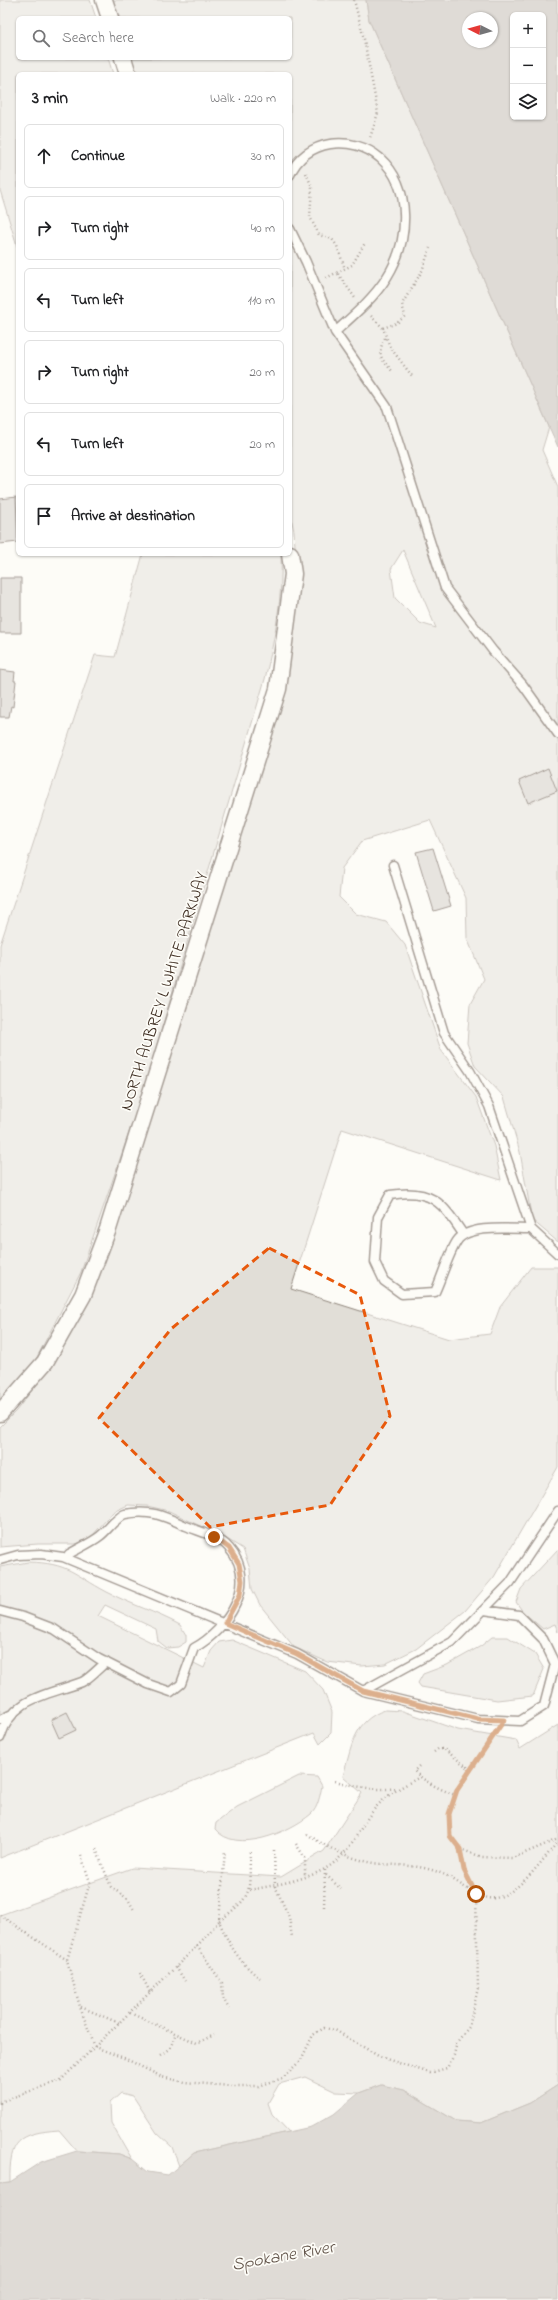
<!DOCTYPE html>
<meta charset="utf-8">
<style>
:root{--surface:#fff;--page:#f6f6f6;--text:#202124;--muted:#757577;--line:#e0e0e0}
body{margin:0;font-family:"Indie Flower",sans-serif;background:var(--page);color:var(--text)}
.controls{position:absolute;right:12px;top:12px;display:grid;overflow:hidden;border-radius:6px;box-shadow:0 1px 3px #0004}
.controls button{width:36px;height:36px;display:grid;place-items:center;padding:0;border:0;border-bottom:1px solid var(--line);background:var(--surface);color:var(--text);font:20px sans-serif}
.compass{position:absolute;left:462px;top:12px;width:36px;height:36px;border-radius:50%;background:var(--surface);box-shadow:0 1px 3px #0004;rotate:276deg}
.stop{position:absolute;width:12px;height:12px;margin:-9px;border:3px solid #b45309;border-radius:50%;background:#fff}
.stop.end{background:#b45309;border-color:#fff;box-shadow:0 1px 4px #0008}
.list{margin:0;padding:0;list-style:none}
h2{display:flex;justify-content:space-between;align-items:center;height:52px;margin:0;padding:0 16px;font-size:17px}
h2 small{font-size:13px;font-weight:400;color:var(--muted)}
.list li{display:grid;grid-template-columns:26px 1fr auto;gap:12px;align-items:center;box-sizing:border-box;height:64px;margin:0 8px 8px;padding:0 8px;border:1px solid var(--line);border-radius:6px}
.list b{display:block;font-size:15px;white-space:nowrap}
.list em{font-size:13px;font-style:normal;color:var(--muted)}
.icon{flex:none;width:22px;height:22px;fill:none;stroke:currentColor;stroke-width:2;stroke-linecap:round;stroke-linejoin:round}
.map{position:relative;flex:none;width:558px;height:2300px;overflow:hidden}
.search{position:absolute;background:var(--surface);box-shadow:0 1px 3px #0004;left:16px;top:16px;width:276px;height:44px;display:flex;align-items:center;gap:10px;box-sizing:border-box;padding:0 14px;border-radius:6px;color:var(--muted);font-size:15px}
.panel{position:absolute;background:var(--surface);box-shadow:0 1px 3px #0004;left:16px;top:72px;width:276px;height:484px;border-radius:6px}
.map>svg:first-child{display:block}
.green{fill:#e1ded7;stroke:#8e847a;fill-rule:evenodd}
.water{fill:#bbb4ad;stroke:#887d74;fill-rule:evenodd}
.building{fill:#cdc8c2;stroke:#3b2a1e}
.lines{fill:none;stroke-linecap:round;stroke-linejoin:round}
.lane-casing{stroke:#3b2a1e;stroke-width:11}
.street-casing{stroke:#3b2a1e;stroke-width:19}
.path{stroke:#3b2a1e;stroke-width:2.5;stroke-dasharray:1 3;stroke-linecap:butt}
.lane{stroke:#fdfcf7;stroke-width:8}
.street{stroke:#fdfcf7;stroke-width:16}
.route{stroke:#b45309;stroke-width:5}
.marked{fill:none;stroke:#e8590c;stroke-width:3;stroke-dasharray:8 5;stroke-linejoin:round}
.labels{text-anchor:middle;stroke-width:3.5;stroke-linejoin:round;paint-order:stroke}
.street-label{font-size:17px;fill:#3b2a1e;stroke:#fdfcf7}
.water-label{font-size:18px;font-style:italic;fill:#615349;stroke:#fdfcf7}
</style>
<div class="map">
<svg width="558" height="2300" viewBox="0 0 558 2300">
<rect width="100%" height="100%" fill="#fdfcf7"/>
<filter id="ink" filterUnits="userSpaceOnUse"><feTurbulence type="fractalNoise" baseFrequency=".025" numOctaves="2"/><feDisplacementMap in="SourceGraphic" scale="8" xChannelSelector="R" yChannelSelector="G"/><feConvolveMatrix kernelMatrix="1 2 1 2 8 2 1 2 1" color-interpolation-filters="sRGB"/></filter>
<g filter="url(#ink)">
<!-- green -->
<path class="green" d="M0,0H90L96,18H18V58H108L113,74H18V249L0,190Z
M108,0H366L369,20L549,427L542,450L558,487V1242L532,1220L520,1152L504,1097L475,1066L467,1043L470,1004L484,979L467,938L466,898L430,820L362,841L342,868L339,897L356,914L386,922L405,945L441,1050L476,1097L494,1146L501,1180L342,1129L291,1289L449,1339L490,1334L500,1307L531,1267H558V1467L494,1577L465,1611L416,1649L385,1664L362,1666L327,1662L294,1647L260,1605L252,1589L250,1569L243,1549L227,1539L169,1511L147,1506L128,1505L113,1512L93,1535L81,1544H38L0,1547V1427L16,1411L52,1364L248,809L297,574L294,531L290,513V74H131L126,58H290V18H114ZM403,550L436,628L420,623L395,598L391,569Z
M143,554H281C283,597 275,637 265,679L143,1092L81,1272L35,1361L0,1401V945L95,655L115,657Z
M558,1549V1632L555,1624L543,1629L523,1612L516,1602L521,1589Z
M28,1562C69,1563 73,1574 107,1592C130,1604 156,1612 180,1625L186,1635V1642L178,1647L167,1648L158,1641L156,1629L105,1605L98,1616L204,1668L211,1651L219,1642L232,1640L305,1671L323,1690L332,1712L331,1733L320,1744L314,1733L0,1858V1567Z
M492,1637H508L535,1654L544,1669L533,1696L497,1700L421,1687L418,1683L423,1674L447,1665L481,1646Z
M385,1710L403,1711L458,1730L516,1740L520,1749L558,1725V2085L530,2103L481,2123L456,2121L404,2090L381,2085L359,2093L336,2092L305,2077L279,2084L268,2103L272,2114L289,2132L194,2153L179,2166L172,2147L157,2133L133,2096L121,2093L110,2103L111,2123L132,2159L119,2154L77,2151L59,2130C18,2133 9,2141 10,2182L0,2183V1915L132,1868L281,1877L324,1851L362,1793L343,1776C352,1747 353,1721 385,1710Z
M299,1776L317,1777L322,1786C320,1795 318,1808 311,1814C290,1832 236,1855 215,1829L216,1823L237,1807Z"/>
<!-- water -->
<path class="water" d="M366,0H557L558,447L369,20ZM513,15H543V117H513ZM468,18H492V42H468Z
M381,2085L404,2090L456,2121L481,2123L530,2103L558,2085V2300H0V2183L10,2182L41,2162L77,2151L119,2154L132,2159L148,2172L168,2175L194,2153L311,2127L334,2114L359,2093Z"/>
<!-- building -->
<path class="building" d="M16,497L18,542L0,544V499Z
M0,578H21V633H0Z
M0,670L15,672L14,681H16L13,707L11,706L9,717H0Z
M548,768L557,791L528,803L519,781Z
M433,848L451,906L434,911L416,852Z
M67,1712L76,1730L59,1738L51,1720Z"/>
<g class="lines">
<!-- lane casing -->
<g class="lane-casing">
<path id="lane" d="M290,175C305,139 352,134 380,158C413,188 409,242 387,277C374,298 354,315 335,332
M290,229L306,262L335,332L387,407L445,588L493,651L523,685L558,734
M393,865L444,1033L470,1071L489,1106L531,1229L558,1254
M463,1234C442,1202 431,1188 390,1195L378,1217L375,1262L384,1281L402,1294L435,1292C442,1277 448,1255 457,1241C468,1224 512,1229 531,1229
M0,1560L18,1555L41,1554L63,1557L297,1654L363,1691L478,1719L520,1721L544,1706L555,1664L543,1639L519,1615L484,1610
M0,1611L23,1617L54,1629L99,1659L148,1684L171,1692L181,1684L194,1648C227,1630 260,1583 229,1548C219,1536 200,1532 186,1526C164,1516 150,1509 125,1514C121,1515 117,1520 113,1523C109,1527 105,1532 100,1536C91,1543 79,1548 69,1554
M363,1691L452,1642L510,1583L558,1511
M0,1720L12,1714
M0,1738C13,1696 46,1696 82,1682C90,1678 99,1668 106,1662"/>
</g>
<!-- street casing -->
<g class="street-casing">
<path id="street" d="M104,0L110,18
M123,58L128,74
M0,1413L45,1362L83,1295L108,1229L278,689L293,574L290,554"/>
</g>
<!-- path -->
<path class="path" d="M354,0L364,39L378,113L370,138
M306,173L312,187L310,217L319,235L332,239L337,246L345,269
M338,274L355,298
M326,278L352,265L365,243
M371,316L383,328L390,347L412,376
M383,328L397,323L405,316L402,304L422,271L430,248
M385,338C376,356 381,358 393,372
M495,1733L457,1790L449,1814L450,1835L460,1849L482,1857L513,1858L558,1839
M434,1752L438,1749H444L471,1770
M419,1766L414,1771C426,1783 440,1789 455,1795
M335,1781C357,1787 376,1791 398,1788
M307,1834C329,1849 356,1862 383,1864C406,1866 422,1865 443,1874C458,1880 478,1901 495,1898C519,1894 542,1860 558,1842
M296,1844L305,1858V1876
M96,1849L111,1887L128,1899L134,1910
M274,1850L275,1886L289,1917L292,1937
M250,1852C249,1895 254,1895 219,1921C228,1943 240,1964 260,1978
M81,1855L90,1882L67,1960L80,2007L95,2047L124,2058L162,2077L184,2082L230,2086H259L283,2078L301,2060L313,2035L324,2028L335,2030L380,2057L430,2073L447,2068L454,2055L457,2042L469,2027L478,1988L476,1894L464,1870L460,1849
M326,1875L341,1889
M250,1890C271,1886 310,1879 328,1867C351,1853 360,1825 377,1806C389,1793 405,1785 420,1777
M324,1907L325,1869
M0,1915L67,1960
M197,1946L222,1983L223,1998L229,2009
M176,1967L185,1981
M140,1973L150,1992
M81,2007L119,2023
M130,2013L197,2043L214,2035
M161,2055L170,2049L176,2033
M0,2102L61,2080L197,1946L219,1921L225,1851"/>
<!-- lane -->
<use href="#lane" class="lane"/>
<!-- street -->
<use href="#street" class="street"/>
</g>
</g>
<g class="lines" filter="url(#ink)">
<!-- route -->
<path class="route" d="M214,1537L229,1548L239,1564L242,1581L240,1595L225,1623L297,1654L363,1691L478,1719L504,1720L457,1790L449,1814L450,1836L460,1849L464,1870L476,1894"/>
</g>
<!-- marked area -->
<path d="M0 0H558V2300H0ZM269,1248L360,1295L390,1416L330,1505L210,1527L99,1418L171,1329Z" fill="#fdfcf7" fill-opacity=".55" fill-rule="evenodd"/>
<path class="marked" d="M269,1248L360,1295L390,1416L330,1505L210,1527L99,1418L171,1329Z"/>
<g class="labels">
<!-- street labels -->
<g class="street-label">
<text transform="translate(163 991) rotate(-72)" y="6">NORTH AUBREY L WHITE PARKWAY</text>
</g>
<!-- water labels -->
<g class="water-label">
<text transform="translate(283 2255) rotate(-10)" y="6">Spokane River</text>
</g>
</g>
</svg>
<div class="controls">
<button>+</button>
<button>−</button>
<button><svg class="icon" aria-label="layers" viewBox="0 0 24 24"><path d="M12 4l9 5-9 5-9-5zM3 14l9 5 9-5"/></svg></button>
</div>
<svg class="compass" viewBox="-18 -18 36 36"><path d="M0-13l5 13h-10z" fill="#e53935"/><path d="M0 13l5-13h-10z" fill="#757577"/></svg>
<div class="stop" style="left:476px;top:1894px"></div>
<div class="stop end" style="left:214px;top:1537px"></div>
<div class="search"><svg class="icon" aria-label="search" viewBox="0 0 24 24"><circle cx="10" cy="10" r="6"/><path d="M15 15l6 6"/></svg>Search here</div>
<section class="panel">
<h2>3 min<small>Walk · 220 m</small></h2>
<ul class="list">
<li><svg class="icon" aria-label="ahead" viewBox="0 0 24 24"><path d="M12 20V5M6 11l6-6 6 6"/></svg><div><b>Continue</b></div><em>30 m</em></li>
<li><svg class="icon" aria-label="right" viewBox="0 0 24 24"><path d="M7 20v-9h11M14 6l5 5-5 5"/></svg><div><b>Turn right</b></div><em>40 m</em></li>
<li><svg class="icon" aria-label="left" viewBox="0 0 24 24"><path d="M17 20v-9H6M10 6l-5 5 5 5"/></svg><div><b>Turn left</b></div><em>110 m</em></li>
<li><svg class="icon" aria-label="right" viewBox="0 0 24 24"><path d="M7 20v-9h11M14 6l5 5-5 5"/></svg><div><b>Turn right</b></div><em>20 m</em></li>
<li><svg class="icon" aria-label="left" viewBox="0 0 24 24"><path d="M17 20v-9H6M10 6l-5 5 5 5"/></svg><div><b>Turn left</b></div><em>20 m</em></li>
<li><svg class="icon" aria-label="arrive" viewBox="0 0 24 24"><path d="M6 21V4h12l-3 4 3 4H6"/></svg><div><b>Arrive at destination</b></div></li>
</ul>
</section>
</div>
